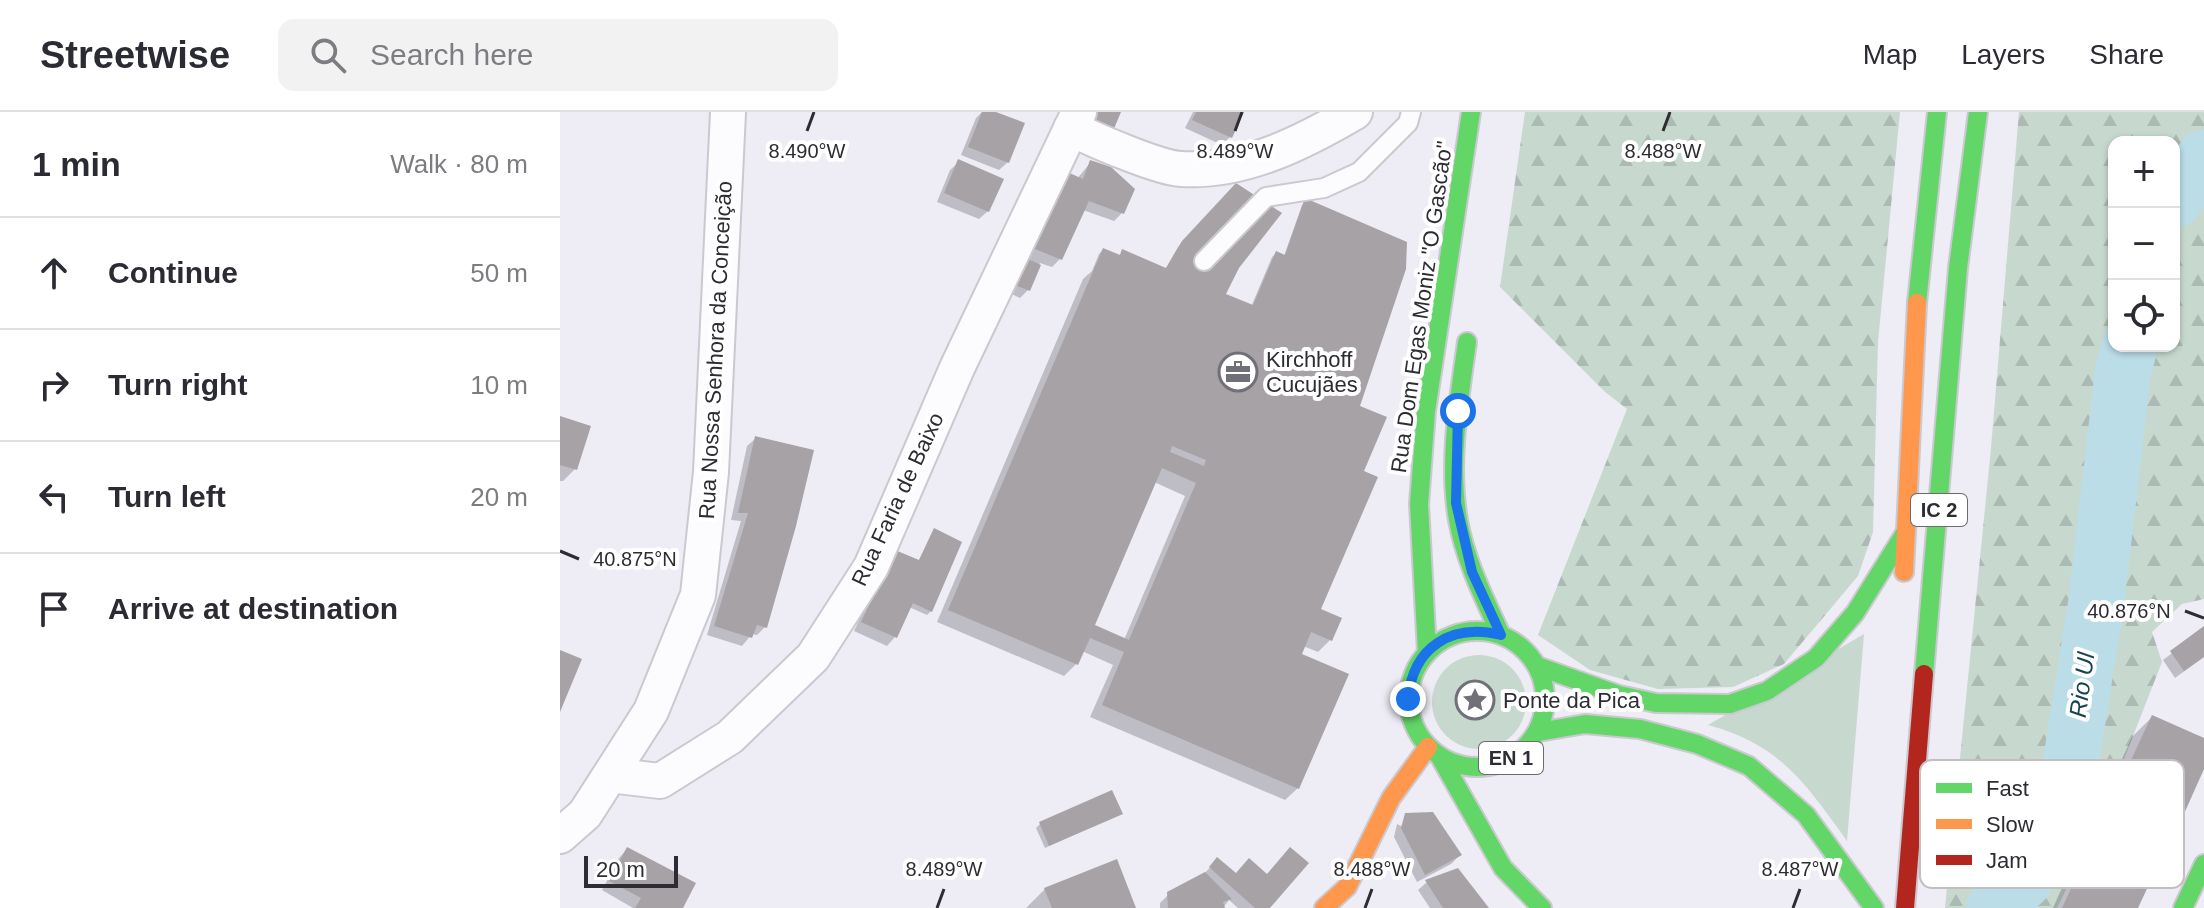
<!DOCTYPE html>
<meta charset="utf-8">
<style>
:root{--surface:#fff;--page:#f2f2f3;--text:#2b2b33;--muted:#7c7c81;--line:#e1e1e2}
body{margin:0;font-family:Arial,sans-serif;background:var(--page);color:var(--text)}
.controls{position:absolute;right:24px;top:24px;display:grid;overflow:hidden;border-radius:16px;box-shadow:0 2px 6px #0004}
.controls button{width:72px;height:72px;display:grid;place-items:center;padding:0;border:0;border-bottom:2px solid var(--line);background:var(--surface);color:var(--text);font:40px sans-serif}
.scale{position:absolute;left:24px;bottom:20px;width:94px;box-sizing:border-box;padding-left:8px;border:4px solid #2e2c33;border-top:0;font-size:22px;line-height:28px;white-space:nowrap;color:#2e2c33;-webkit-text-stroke:6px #fff;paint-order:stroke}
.stop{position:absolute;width:24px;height:24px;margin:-18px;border:6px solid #1a73e8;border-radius:50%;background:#fff}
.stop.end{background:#1a73e8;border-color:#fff;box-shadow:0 2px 8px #0008}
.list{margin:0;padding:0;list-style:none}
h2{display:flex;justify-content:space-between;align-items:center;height:104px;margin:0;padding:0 32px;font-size:34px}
h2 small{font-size:26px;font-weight:400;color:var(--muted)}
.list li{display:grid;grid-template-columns:52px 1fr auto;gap:24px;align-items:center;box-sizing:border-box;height:112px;padding:0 32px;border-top:2px solid var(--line)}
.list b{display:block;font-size:30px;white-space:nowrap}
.list em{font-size:26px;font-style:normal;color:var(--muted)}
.icon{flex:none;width:44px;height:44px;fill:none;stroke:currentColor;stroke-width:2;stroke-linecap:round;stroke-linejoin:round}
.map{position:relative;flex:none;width:1644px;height:796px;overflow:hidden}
header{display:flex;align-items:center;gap:48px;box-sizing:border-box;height:112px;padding:0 40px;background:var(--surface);border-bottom:2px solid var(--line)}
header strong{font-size:38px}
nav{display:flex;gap:44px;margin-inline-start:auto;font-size:28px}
.search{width:560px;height:72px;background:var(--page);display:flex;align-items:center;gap:20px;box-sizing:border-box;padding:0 28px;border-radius:16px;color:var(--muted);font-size:30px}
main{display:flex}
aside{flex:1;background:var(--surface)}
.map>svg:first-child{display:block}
.green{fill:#c7d9cf}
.forest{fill:url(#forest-firs)}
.shadow{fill:#0003;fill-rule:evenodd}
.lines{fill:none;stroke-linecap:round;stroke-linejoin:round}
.river{stroke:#badde8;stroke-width:56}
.building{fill:#a6a2a5;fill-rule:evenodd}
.lane-casing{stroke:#cac9cf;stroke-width:22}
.street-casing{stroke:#cac9cf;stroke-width:38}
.fast-casing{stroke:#cac9cf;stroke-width:22}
.slow-casing{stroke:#cac9cf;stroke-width:22}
.jam-casing{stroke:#cac9cf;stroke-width:22}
.lane{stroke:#fcfcfe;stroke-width:18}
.street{stroke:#fcfcfe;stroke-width:34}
.fast{stroke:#63d668;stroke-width:18}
.slow{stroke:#ff974d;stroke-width:18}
.jam{stroke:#b3261e;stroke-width:18}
.route{stroke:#1a73e8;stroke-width:10}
.ticks{fill:none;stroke:#2e2c33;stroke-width:3}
.labels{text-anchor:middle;stroke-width:8;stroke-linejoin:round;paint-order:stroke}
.shield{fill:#fff;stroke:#6d6b70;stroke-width:2}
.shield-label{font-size:20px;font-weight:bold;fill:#2e2c33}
.street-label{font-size:22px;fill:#2e2c33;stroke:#fff}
.poi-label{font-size:22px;fill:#2e2c33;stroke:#fff;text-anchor:start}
.water-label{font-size:24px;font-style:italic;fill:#17444e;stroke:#fff}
.key{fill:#fff;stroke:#c0c0c2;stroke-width:2}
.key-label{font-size:22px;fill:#2e2c33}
.ticks-label{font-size:20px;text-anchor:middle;fill:#2e2c33;stroke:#fff;stroke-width:8;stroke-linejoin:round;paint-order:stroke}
</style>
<header>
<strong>Streetwise</strong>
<div class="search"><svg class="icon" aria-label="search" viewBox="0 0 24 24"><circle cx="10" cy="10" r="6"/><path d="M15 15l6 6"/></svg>Search here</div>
<nav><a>Map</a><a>Layers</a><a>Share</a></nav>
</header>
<main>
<aside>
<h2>1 min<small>Walk · 80 m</small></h2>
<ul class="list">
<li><svg class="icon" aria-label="ahead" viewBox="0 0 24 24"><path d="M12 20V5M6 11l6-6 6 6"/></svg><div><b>Continue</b></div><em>50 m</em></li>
<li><svg class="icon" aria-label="right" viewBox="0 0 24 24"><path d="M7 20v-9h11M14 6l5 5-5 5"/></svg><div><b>Turn right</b></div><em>10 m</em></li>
<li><svg class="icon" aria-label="left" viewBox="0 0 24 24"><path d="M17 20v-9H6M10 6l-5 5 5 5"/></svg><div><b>Turn left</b></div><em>20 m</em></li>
<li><svg class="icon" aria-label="arrive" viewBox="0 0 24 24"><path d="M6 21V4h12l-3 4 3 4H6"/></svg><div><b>Arrive at destination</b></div></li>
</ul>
</aside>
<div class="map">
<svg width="1644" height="796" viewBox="0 0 1644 796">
<defs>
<pattern id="forest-firs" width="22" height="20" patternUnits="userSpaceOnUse" patternTransform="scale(2)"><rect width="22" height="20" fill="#c7d9cf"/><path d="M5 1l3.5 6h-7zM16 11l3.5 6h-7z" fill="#abbab2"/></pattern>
</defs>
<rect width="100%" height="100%" fill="#eeecf5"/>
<!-- green -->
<path class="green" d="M1304,522L1287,729C1245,671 1221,633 1148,613Z
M872 590a47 47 0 1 1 94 0a47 47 0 1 1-94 0Z"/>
<!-- forest -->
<path class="forest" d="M965,0H1340L1318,230L1313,420L1298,464L1224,552L1173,575L1098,577L1030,558L978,523L1067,297L1045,280L940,175Z
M1459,0H1644V24L1614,66V30H1554V234H1560L1518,527L1488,692L1450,766L1415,796H1385L1431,336Z
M1644,62V487L1622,492L1592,520L1602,550L1539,711L1497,796H1449C1521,704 1533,581 1549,469C1560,391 1570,312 1581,234H1614V118L1633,76Z"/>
<!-- shadow -->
<path class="shadow" d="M422,0H431L448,50L439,58L401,43L416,6Z
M633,0H680L670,25L662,33L625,16Z
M399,50L428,99L419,107L377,90L390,58Z
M531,50L562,101L554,109L523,98L500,147L492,155L480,151L468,178L460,186L449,181L446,152Z
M676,73L678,155L663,183L691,195L712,145L716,141L724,144L742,93L746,89L798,295L802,360L758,498L770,528L758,540L743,534L739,543L738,676L725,688L530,605L553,553L522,539L516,552L504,564L377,510L523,167L532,159L539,142L543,138L558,144L563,140L605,158L618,135ZM594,370L625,384L564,528L532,514Z
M0,306L15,357L3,369H0Z
M196,326L205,515L197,523L192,522L182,534L147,523L181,409L171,408L187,334Z
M375,419L371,499L367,503L349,495L335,525L327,534L294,519L327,449L358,450Z
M1644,517V545L1615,566L1603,548Z
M1592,605L1644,629V652L1621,703L1601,723L1569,709L1559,719L1534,708L1572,625Z
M560,701L485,736L476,716L480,712Z
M837,712L900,743L891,752L857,770L834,725Z
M67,737L121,796H73L42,778L59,746Z
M657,748L676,763L706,764L707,796H678L669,788L663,796H600V791L609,782L642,764Z
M1525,749L1545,758L1553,751L1576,796H1493L1505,769Z
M867,770L927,796H870L858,778Z
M485,777L574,796H466Z"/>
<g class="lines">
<!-- river -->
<path class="river" d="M1614,88L1644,46
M1434,796L1464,769L1508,668L1536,492L1563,259L1570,234"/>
</g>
<!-- building -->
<path class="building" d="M422,0H436L465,11L449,51L408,35Z
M532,0H561L550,26L526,15Z
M636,0H684L672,26L632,8Z
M398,47L444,67L429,100L384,81Z
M530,48L551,55L575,77L564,102L529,89L502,148L463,132L498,56L523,67Z
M676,71L722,101L679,156L666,182L693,193L716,139L725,143L745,86L847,130L846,157L800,294L827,305L804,359L818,365L761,497L782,506L772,529L751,520L742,542L789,562L739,677L542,593L564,540L530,526L518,553L388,498L543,136L560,143L562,137L606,156L622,129ZM612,334L646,348L644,354L610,340ZM602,356L636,371L569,528L535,513Z
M454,141L481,153L470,179L455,173L429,232L416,227Z
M0,304L31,314L17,358L0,353Z
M195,324L254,338L236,414L207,516L197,513L192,526L154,514L188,401H178Z
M374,416L402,430L372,500L353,491L337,526L301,510L335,438L359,448Z
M1644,514V545L1624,559L1610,539Z
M0,538L22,547L0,600Z
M1592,603L1644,626V657L1623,704L1586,687L1581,699L1553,687Z
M552,678L563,702L489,734L479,710Z
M873,700L902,743L865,763L841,716L845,701Z
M67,735L136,771L123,796H75L81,786L49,769Z
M730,735L749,751L710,796H695L649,755L657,745L676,761L689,746L707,762Z
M557,747L576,796H492L484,776Z
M1525,747L1548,757L1552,748L1592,766L1578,796H1502Z
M898,756L929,796H883L865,768Z
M645,760L672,787L663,790L665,796H608L607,780Z"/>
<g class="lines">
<!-- lane casing -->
<g class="lane-casing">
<path id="lane" d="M644,149L706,85L764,76L799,60L848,11L851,0"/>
</g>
<!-- street casing -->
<g class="street-casing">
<path id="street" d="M511,16C531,27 599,56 621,57C683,61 742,31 795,0
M50,663L100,669L170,625L253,545L311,455L397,256L519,0
M0,724L25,702L91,599L138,483L151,360L168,0"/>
</g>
<!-- fast casing -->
<g class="fast-casing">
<path id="fast" d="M1357,191L1377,0
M907,230C899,288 888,350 898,408C905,448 924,486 941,523
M849 587a68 68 0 1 1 136 0a68 68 0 1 1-136 0Z
M867,540L859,392L866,299L911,0
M977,554L1059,583L1096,591L1170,592L1207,579L1256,546L1295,501L1345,421
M1364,562L1398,156L1418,0
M978,620L1025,612L1080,617L1137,632L1189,654L1246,703L1314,796
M880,645L943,756L982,796
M1623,796L1644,752"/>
</g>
<!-- slow casing -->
<g class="slow-casing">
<path id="slow" d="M1344,460L1357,191
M764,796L787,775L831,686L868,635"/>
</g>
<!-- jam casing -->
<g class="jam-casing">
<path id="jam" d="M1345,796L1364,562"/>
</g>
<!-- lane -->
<use href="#lane" class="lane"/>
<!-- street -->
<use href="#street" class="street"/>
<!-- fast -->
<use href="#fast" class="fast"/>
<!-- slow -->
<use href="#slow" class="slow"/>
<!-- jam -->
<use href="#jam" class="jam"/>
</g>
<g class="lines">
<!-- route -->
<path class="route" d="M848,587C853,535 891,511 941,523L912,460L896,391L898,299"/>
</g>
<!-- ticks -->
<path class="ticks" d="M247,19L254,0M675,19L682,0M1103,19L1110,0M0,439L19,447M1625,499L1644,506M377,796L384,777M805,796L812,777M1233,796L1240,777"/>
<!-- icons -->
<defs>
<g id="office-ring" transform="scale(2)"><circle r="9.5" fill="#fff" stroke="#716f77" stroke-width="1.5"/><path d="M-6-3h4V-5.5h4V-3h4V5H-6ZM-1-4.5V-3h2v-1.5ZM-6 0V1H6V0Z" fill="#716f77"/></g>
<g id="sight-ring" transform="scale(2)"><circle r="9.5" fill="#fff" stroke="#716f77" stroke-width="1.5"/><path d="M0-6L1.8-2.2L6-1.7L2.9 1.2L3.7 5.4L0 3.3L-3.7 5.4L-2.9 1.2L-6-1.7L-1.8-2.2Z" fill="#716f77"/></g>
</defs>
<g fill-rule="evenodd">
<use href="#office-ring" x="678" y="260"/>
<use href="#sight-ring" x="915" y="588"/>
</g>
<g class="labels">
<!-- shield labels -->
<g class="shield">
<rect x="1351" y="382" width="56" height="32" rx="6"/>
<rect x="919" y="630" width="64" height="32" rx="6"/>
</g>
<g class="shield-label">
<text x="1379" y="405">IC 2</text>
<text x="951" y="653">EN 1</text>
</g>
<!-- street labels -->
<g class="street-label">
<text transform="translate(861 195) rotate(-82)" y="8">Rua Dom Egas Moniz "O Gascão"</text>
<text transform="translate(155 238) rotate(-87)" y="8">Rua Nossa Senhora da Conceição</text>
<text transform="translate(337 387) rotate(-65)" y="8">Rua Faria de Baixo</text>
</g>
<!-- poi labels -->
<g class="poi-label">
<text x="706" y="255">Kirchhoff<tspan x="706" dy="25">Cucujães</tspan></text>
<text x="943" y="596">Ponte da Pica</text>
</g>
<!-- water labels -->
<g class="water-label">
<text transform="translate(1522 573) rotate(-82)" y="8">Rio Ul</text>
</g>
</g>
<!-- legend -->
<rect x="1360" y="648" width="264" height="128" rx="12" class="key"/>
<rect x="1376" y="671" width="36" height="10" fill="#63d668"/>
<rect x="1376" y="707" width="36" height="10" fill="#ff974d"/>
<rect x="1376" y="743" width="36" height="10" fill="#b3261e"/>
<g class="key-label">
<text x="1426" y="684">Fast</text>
<text x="1426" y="720">Slow</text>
<text x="1426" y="756">Jam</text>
</g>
<g class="ticks-label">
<text x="247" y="46">8.490°W</text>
<text x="675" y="46">8.489°W</text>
<text x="1103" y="46">8.488°W</text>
<text x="75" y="454">40.875°N</text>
<text x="1569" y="506">40.876°N</text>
<text x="384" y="764">8.489°W</text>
<text x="812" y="764">8.488°W</text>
<text x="1240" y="764">8.487°W</text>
</g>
</svg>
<div class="controls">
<button>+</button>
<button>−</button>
<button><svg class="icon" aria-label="locate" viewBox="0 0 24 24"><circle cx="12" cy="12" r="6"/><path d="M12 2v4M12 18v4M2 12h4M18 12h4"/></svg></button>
</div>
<div class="scale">20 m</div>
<div class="stop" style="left:898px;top:299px"></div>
<div class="stop end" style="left:848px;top:587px"></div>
</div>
</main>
